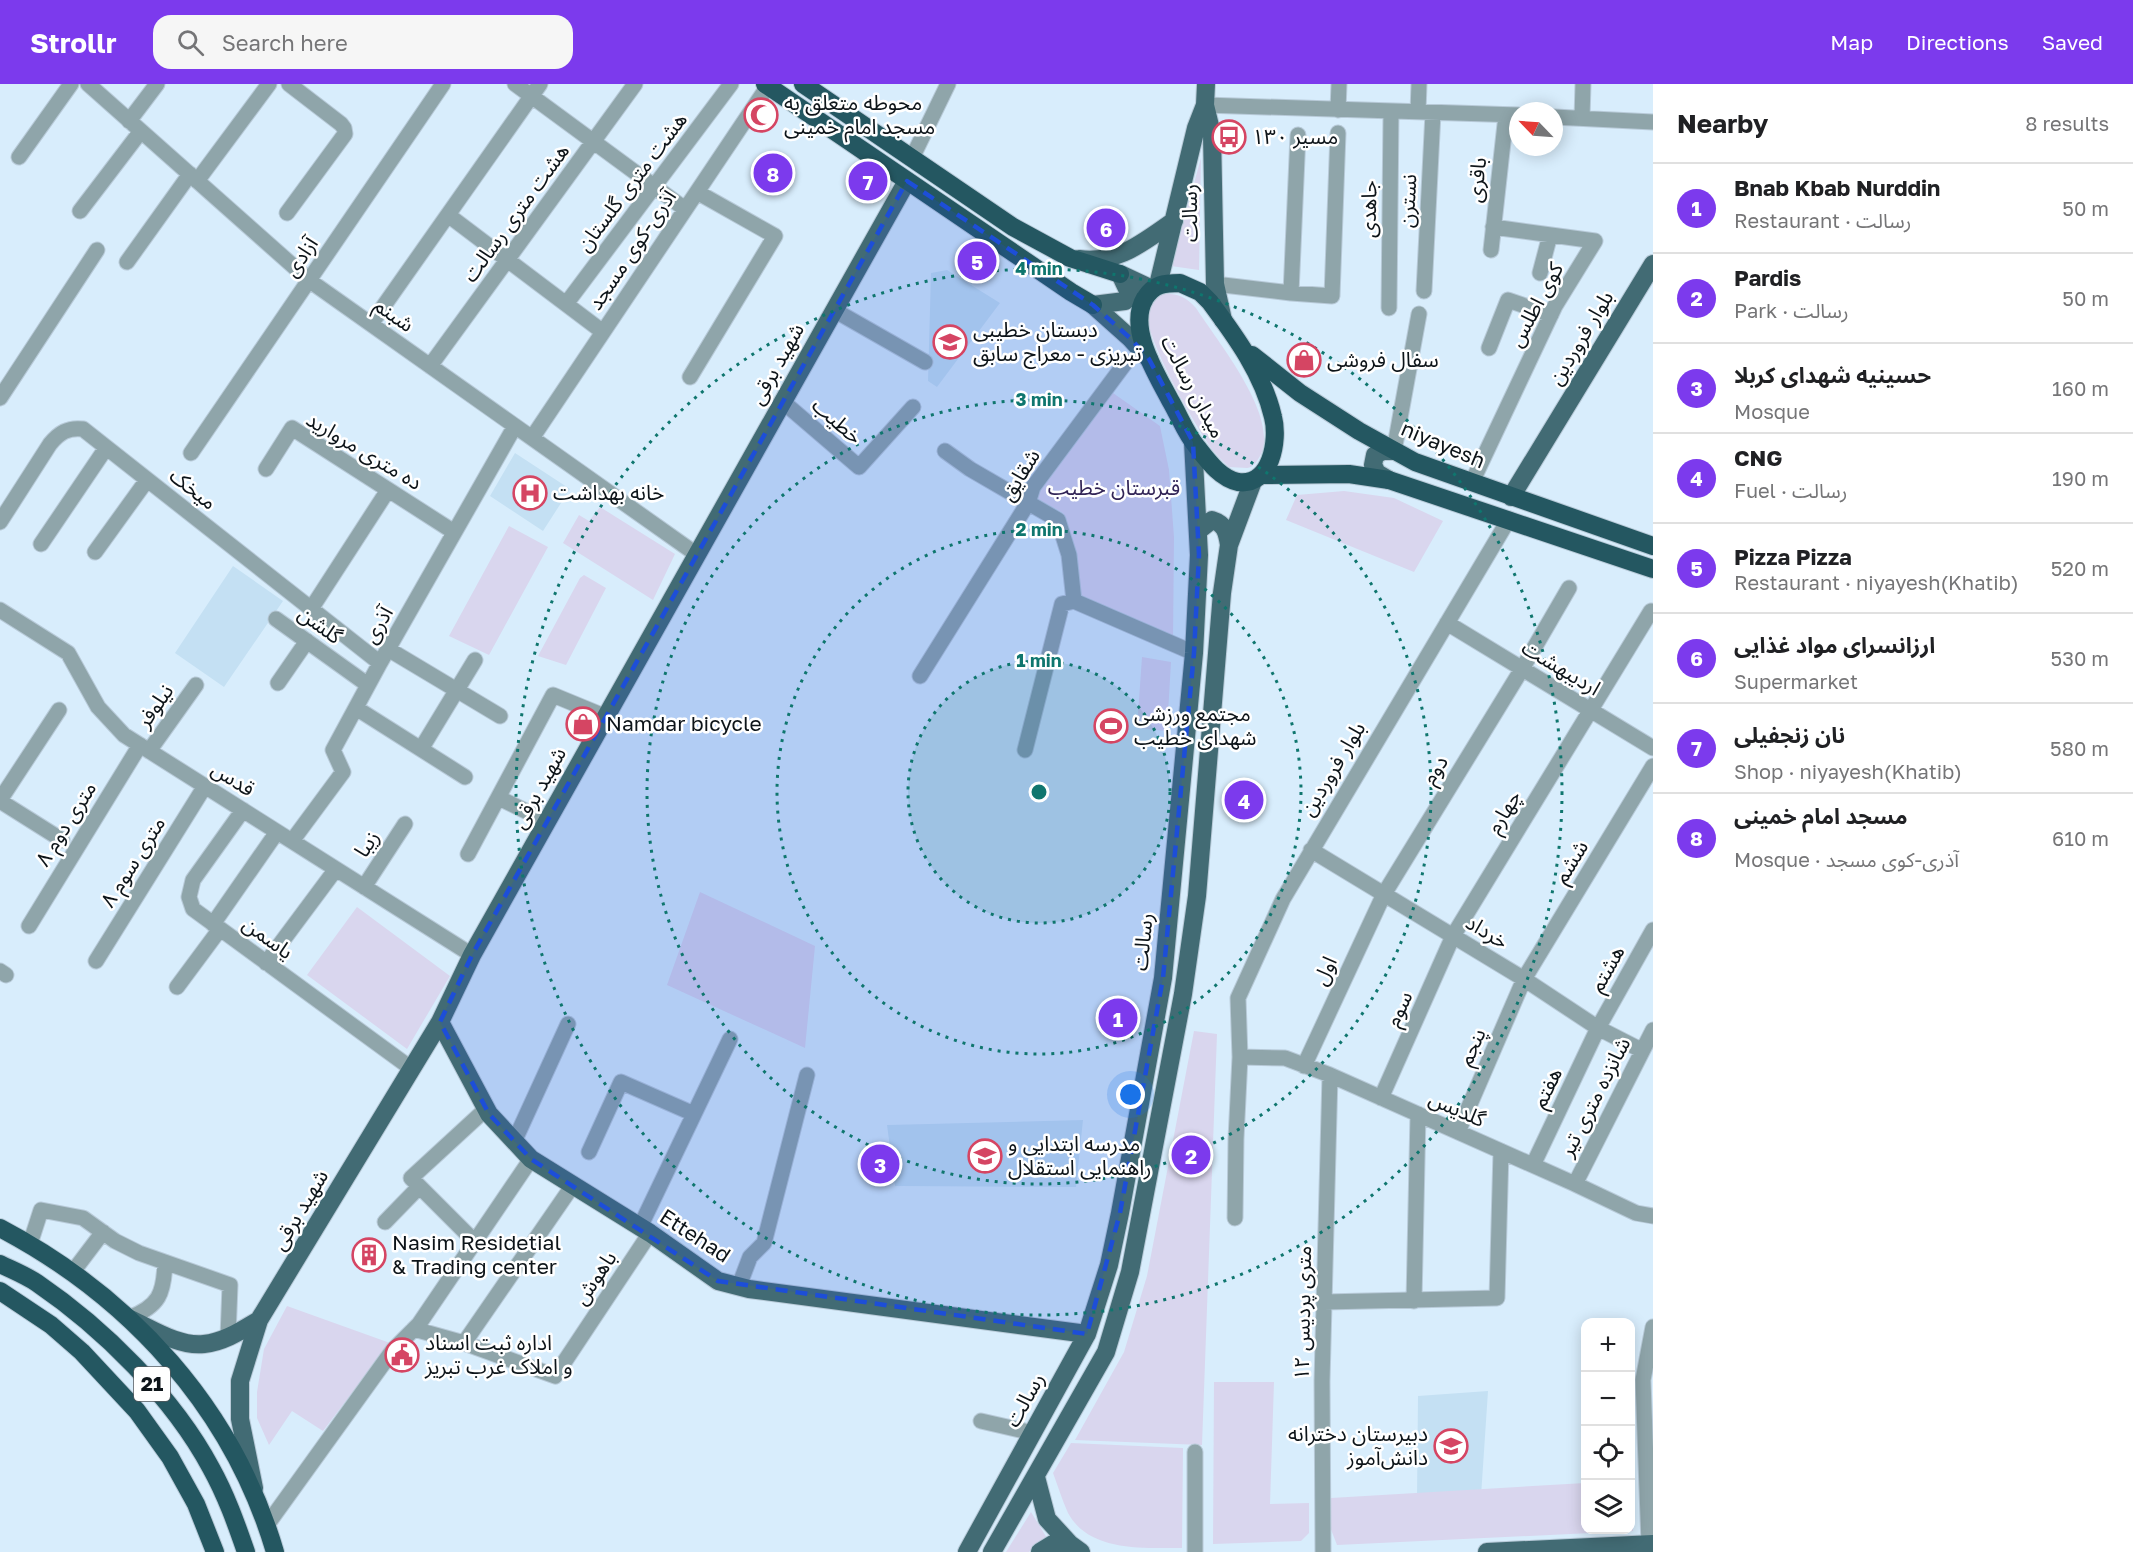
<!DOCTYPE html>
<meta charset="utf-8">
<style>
:root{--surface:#fff;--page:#f6f6f6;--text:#202124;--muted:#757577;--line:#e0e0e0;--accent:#7c3aed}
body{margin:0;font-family:"Golos Text","Noto Sans Arabic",sans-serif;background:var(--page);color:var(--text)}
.controls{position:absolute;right:18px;bottom:18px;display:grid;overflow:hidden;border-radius:12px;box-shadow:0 3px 15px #0003}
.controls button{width:54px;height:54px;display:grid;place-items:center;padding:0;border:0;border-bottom:2px solid var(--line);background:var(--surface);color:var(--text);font:30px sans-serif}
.compass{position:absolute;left:1509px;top:18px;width:54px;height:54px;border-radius:50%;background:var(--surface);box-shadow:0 3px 15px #0003;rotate:295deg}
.you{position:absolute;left:1131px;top:1011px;width:21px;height:21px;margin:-15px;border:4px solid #fff;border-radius:50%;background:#1a73e8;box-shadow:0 0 0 9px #1a73e833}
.badge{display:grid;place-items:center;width:39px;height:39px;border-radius:50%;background:var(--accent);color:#fff;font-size:20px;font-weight:700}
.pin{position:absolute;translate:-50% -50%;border:3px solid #fff;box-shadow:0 2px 6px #0006}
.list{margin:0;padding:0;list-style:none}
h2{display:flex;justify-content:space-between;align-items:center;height:78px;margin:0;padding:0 24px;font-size:26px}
h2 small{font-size:20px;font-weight:400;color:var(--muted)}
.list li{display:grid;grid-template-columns:39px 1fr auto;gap:18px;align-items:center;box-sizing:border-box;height:90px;padding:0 24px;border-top:2px solid var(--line)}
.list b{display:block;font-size:22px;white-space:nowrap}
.list p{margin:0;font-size:20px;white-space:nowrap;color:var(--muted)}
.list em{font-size:20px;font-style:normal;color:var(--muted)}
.icon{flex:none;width:33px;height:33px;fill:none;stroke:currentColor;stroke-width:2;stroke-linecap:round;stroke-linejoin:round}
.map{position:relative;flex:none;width:1653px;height:1468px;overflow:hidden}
header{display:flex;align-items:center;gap:36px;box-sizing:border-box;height:84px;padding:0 30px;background:var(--accent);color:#fff}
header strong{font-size:28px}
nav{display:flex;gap:33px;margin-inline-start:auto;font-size:21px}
.search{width:420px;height:54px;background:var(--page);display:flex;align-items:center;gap:15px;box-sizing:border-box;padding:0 21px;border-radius:18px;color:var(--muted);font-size:22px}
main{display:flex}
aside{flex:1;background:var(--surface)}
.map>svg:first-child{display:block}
.built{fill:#c4e0f3}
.green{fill:#d9d6ee}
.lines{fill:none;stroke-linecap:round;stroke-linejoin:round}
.minor-casing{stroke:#b8cad8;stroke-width:17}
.major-casing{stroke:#b8cad8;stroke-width:20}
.highway-casing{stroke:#b8cad8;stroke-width:20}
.minor{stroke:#8fa5aa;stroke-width:15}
.major{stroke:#426b74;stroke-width:18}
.highway{stroke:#245761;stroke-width:18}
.marked{fill:#1d4ed8;fill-opacity:0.2;stroke:#1d4ed8;stroke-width:4.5;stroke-dasharray:12 8;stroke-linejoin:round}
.ring{fill:none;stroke:#0f766e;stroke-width:3;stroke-dasharray:3 6}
.labels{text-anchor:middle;stroke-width:5;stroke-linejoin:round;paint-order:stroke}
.shield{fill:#fff;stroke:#565a5e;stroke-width:1.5}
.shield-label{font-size:20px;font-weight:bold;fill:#0d1419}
.poi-label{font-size:21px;fill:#0d1419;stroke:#fff;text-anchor:start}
.street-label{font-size:21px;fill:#0d1419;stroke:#fff}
.park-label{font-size:21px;fill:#322557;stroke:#fff}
.centre{fill:#0f766e;stroke:#fff;stroke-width:3}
.ring-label{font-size:18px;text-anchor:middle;font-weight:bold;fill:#0f766e;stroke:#fff;stroke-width:5;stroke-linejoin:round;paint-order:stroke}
</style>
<header>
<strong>Strollr</strong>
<div class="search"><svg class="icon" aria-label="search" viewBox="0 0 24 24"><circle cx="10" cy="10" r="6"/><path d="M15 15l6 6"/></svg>Search here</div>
<nav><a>Map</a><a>Directions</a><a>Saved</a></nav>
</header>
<main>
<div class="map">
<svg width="1653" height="1468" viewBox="0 0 1653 1468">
<rect width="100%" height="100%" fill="#d8edfc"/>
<!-- built -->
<path class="built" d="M947,186L1000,219L937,303L928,297L931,189Z
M515,369L570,405L543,447L490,412Z
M233,482L283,517L224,603L175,569Z
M1083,1036L1076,1103L895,1102L887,1041Z
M1488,1307L1481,1412L1417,1414L1418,1312Z"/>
<!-- green -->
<path class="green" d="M1201,74L1199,186L1171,182Z
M1161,210C1177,209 1186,213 1196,224C1217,257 1281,334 1260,372C1257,377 1254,383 1247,384C1241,384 1234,383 1229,383C1224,378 1219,374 1215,369C1198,348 1144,253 1147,227C1148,219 1155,215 1161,210Z
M1113,309L1160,342L1169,386L1174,453L1173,557L1078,513L1073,470L1063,429L1033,412Z
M1344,407L1394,414L1443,437L1414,488L1286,436L1297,411Z
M600,423L675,470L653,516L563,459L579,431L589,437Z
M509,442L548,463L489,571L449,552Z
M584,491L606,504L566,581L538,572L580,494Z
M1142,573L1171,578L1167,647L1137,644Z
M700,808L815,862L805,964L667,901Z
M357,823L450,892L407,965L307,891Z
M1194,947L1217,950L1202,1361L1075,1356L1124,1268L1147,1192Z
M287,1222L390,1259L323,1347L292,1327L269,1361L257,1334V1308L264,1265Z
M1214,1298H1274L1270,1420L1309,1419V1449L1301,1457L1213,1460Z
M1071,1359L1183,1364L1182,1464C1143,1464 1089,1468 1068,1429C1062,1416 1058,1402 1053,1389Z
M1585,1399L1586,1446H1630L1631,1401L1633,1447L1337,1461L1330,1443L1331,1414Z
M1031,1428L1047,1454L1038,1459L1029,1468H1006Z"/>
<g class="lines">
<!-- minor casing -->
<g class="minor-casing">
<path id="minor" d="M88,0L310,197L696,470
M515,0L685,125
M1205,21L1518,31
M1338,26L1339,0
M1418,28L1419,0
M1554,33L1653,38
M1582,34L1583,0
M129,37L157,0
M19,73L71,0
M912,74L948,0
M197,97L269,0
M80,127L141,47
M287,129L345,50L344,44L341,40L289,0
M448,131L603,248
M1491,166L1506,31
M127,178L190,90
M1540,189L1550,151
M1215,200L1291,209L1298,51
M1424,207L1433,29
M1291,209L1332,212L1338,49
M566,220L731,0
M1389,224L1391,28
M834,226L925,278
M371,240L540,0
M1489,264L1508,216L1551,231
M430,282L635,0
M690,293L775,152L697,108
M0,314L97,166
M782,317L859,383L913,323
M532,354L768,2
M945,367L970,385L1058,436L1069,471L1074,517L1194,569
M1394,367L1419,230
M191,369L443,0
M266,385L292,344L454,448
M1472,398L1555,222L1595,157L1493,143
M0,438L50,360C59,349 68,343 83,345L380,579
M41,460L106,364
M95,468L147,396
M311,525L388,406
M0,526L68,569L98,623L124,651L472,871
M276,535L368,601
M1447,539L1653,664
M388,565L500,632
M920,592L1028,419L1033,403L1126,278
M278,599L307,557
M356,624L465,693
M421,665L475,576
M1025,666L1062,520L1074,517
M149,667L196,601
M499,714L546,737
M0,716L59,626
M0,717L62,756
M243,726L193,796L189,813L193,825L412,985
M292,757L343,688L333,666L380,579L515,342
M1311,766L1524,895L1598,944L1641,966
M468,770L553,611L604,632
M364,803L405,740
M213,840L277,748
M29,842L140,661
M96,877L205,702
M266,879L336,785
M0,887L6,891
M177,903L220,845
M1240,973L1285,974L1330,991L1575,1100L1636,1129L1653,1132
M1304,982L1384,810L1522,585L1569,504
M1381,1014L1453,852L1651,527
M1458,1048L1524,895L1653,682
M514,1058L568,940
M589,1068L621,998L694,1030
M1533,1081L1598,944L1653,846
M1575,1100L1653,946
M1235,1134L1236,1055L1240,973L1238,914L1283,815L1509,435
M385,1138L419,1103
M640,1143L730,955
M475,1158L411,1094L486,1025
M30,1160L41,1126L83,1134L115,1157L139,1169L230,1201L228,1253
M72,1189L103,1148
M739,1202L750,1173L764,1159L807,991
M1414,1217L1418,1030
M1324,1218L1497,1214L1501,1067
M129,1234C159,1222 164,1210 165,1178
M414,1245L464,1259L555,1292L650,1149
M464,1259L573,1101
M981,1337L1033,1349
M1195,1368V1468
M267,1441L393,1266L419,1240L531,1075
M1649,1460L1643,1296L1653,1243
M1323,1468L1322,1297L1330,991"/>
</g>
<!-- major casing -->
<g class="major-casing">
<path id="major" d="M1206,0L1205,21L1212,50L1215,200L1223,236
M1079,175C1119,180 1143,158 1174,137
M1120,190L1152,205
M1158,201L1196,44L1205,21
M1093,221L1130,254L1149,275
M1093,221L1125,217L1129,209L1120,190
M1389,396L1377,389L1373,381L1375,371L1383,367H1394
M1511,413L1653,180
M1198,447L1212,436C1225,440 1227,448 1229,461
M440,938L489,1030L531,1075L650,1149L718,1197L749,1205L1087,1250
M130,1235C152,1245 179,1263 204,1260C224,1258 242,1246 259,1236L240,1297V1335L254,1404
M259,1236L440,938L472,871L907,97
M1036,1393L1047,1435L1070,1460L1081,1468
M967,1468L1087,1250L1109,1181L1120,1129L1163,894L1194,569L1199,471L1193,358
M992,1468L1106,1268L1130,1188L1183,910L1197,812L1222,509L1229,461L1253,397
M1040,1468L1053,1460H1070
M1487,1468L1653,1460"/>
</g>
<!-- highway casing -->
<g class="highway-casing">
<path id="highway" d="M765,0L1071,208L1093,221
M803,0L1013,143L1070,174L1120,190
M1180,199L1200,208L1210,218C1236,253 1263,290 1273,333C1279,356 1271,403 1238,398C1220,394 1208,377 1197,363C1186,350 1179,331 1170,316C1156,289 1127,244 1145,214C1154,200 1164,199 1180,199Z
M1252,271L1300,309L1359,347L1415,378L1653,462
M1262,391L1349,390L1389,396L1653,485
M0,1144C131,1213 233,1325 275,1468
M0,1180C12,1186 25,1191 37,1199C103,1244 173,1313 211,1384C226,1411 236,1439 246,1468
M0,1207L51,1241L82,1268L137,1327L170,1373L196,1420L215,1468"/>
</g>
<!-- minor -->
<use href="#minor" class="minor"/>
<!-- major -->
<use href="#major" class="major"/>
<!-- highway -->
<use href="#highway" class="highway"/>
</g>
<!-- marked area -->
<path class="marked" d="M907,97L1093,221L1130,254L1149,275L1193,358L1199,471L1194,569L1163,894L1120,1129L1087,1250L718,1197L531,1075L489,1030L440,938L472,871Z"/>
<!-- distance rings -->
<circle cx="1039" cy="708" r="131" fill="#0f766e" fill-opacity=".12"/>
<g class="ring">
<circle cx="1039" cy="708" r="131"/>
<circle cx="1039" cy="708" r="262"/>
<circle cx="1039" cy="708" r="392"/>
<circle cx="1039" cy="708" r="523"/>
</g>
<!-- icons -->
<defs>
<g id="mosque-ring" transform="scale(1.725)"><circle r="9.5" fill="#fff" stroke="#d54563" stroke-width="1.5"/><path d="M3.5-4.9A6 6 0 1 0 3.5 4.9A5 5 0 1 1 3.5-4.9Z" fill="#d54563"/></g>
<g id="bus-ring" transform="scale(1.725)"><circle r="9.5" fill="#fff" stroke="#d54563" stroke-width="1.5"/><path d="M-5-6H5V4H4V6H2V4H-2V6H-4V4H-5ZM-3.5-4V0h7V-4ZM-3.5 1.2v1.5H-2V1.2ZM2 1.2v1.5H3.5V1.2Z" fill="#d54563"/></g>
<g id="school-ring" transform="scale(1.725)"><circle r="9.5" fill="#fff" stroke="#d54563" stroke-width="1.5"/><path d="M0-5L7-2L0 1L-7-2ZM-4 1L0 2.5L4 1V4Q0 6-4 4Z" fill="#d54563"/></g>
<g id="shop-ring" transform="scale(1.725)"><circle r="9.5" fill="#fff" stroke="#d54563" stroke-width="1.5"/><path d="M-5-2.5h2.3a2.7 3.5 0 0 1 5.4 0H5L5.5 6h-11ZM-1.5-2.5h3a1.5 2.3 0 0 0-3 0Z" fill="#d54563"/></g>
<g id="hospital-ring" transform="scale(1.725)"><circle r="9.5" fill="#fff" stroke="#d54563" stroke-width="1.5"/><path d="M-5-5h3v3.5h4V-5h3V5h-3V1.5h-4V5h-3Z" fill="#d54563"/></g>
<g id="stadium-ring" transform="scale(1.725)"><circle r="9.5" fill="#fff" stroke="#d54563" stroke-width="1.5"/><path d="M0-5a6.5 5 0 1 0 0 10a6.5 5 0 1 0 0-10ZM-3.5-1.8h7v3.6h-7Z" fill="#d54563"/></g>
<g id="building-ring" transform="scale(1.725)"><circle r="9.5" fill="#fff" stroke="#d54563" stroke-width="1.5"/><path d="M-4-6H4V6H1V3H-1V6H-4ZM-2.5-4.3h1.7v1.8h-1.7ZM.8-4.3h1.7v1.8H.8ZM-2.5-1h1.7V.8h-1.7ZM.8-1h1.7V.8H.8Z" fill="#d54563"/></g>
<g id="civic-ring" transform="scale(1.725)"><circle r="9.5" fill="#fff" stroke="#d54563" stroke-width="1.5"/><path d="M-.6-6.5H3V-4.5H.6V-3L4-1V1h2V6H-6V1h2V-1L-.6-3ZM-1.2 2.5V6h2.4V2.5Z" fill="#d54563"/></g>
</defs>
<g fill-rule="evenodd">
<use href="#mosque-ring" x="761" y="31"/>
<use href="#bus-ring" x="1229" y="53"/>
<use href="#school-ring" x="950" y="258"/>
<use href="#shop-ring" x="1304" y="276"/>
<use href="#hospital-ring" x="530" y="409"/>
<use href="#shop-ring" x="583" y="640"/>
<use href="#stadium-ring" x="1111" y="642"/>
<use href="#school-ring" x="985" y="1072"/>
<use href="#building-ring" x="369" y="1171"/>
<use href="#civic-ring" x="402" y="1271"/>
<use href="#school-ring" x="1451" y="1362"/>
</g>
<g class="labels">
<!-- shield labels -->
<rect class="shield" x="134" y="1283" width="36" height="34" rx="4.5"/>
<g class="shield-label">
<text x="152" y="1307">21</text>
</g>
<!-- poi labels -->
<g class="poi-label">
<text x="784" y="26">محوطه متعلق به<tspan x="784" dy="24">مسجد امام خمینی</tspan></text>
<text x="1252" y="60">مسیر ۱۳۰</text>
<text x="973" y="253">دبستان خطیبی<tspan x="973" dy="24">تبریزی - معراج سابق</tspan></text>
<text x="1327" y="283">سفال فروشی</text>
<text x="553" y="416">خانه بهداشت</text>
<text x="1134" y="637">مجتمع ورزشی<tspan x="1134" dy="24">شهدای خطیب</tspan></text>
<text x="606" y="647">Namdar bicycle</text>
<text x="1008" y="1067">مدرسه ابتدایی و<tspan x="1008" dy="24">راهنمایی استقلال</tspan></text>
<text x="392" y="1166">Nasim Residetial<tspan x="392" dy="24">&amp; Trading center</tspan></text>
<text x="425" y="1266">اداره ثبت اسناد<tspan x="425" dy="24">و املاک غرب تبریز</tspan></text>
<text x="1428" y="1357" text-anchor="end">دبیرستان دخترانه<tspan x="1428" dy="24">دانش‌آموز</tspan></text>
</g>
<!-- street labels -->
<g class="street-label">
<text transform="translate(1477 96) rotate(-84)" y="7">باقری</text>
<text transform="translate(632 98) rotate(-53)" y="7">هشت متری گلستان</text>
<text transform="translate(1408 117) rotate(-87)" y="7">نسترن</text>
<text transform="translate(1369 125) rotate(-89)" y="7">جاهدی</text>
<text transform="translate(516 129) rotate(-54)" y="7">هشت متری رسالت</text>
<text transform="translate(1190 129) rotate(-91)" y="7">رسالت</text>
<text transform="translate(632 166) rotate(-56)" y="7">آذری-کوی مسجد</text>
<text transform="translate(301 173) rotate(-56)" y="7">آزادی</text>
<text transform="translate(1536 221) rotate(-62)" y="7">کوی اطلس</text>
<text transform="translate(394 231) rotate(35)" y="7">شبنم</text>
<text transform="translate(1581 254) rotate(-59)" y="7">بلوار فروردین</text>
<text transform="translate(777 280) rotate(-61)" y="7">شهید برقی</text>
<text transform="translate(1193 303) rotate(62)" y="7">میدان رسالت</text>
<text transform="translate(837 337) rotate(41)" y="7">خطیب</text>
<text transform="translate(1443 361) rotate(23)" y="7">niyayesh</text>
<text transform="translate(364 367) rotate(31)" y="7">ده متری مروارید</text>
<text transform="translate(1020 391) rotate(-58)" y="7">شقایق</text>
<text transform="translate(193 405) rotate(38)" y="7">میخک</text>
<text transform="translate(320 541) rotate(36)" y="7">گلشن</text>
<text transform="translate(378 541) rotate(-60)" y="7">آذری</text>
<text transform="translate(1561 584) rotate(31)" y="7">اردیبهشت</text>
<text transform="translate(155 622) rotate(-55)" y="7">نیلوفر</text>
<text transform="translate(1333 685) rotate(-59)" y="7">بلوار فروردین</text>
<text transform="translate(1435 686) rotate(-58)" y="7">دوم</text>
<text transform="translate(233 695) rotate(32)" y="7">قدس</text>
<text transform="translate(539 704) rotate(-61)" y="7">شهید برقی</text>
<text transform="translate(1504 728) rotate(-59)" y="7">چهارم</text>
<text transform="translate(66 740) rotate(-58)" y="7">۸ متری دوم</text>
<text transform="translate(367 760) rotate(-57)" y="7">زیبا</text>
<text transform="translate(133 778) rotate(-58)" y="7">۸ متری سوم</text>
<text transform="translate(1571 778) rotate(-59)" y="7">ششم</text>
<text transform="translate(1487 848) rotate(31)" y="7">خرداد</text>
<text transform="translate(268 854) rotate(36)" y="7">یاسمن</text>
<text transform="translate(1143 858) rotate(-84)" y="7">رسالت</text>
<text transform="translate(1607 885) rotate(-61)" y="7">هشتم</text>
<text transform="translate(1325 887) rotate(-65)" y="7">اول</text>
<text transform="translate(1399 925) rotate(-66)" y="7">سوم</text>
<text transform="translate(1472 963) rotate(-66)" y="7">پنجم</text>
<text transform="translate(1547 1004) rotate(-64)" y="7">هفتم</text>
<text transform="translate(1595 1013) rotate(-63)" y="7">شانزده متری تیر</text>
<text transform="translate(1457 1025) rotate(24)" y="7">گلدیس</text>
<text transform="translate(300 1126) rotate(-59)" y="7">شهید برقی</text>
<text transform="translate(695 1152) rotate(33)" y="7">Ettehad</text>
<text transform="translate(595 1194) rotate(-56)" y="7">باهوش</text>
<text transform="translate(1303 1229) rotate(-89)" y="7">۱۲ متری پردیس</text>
<text transform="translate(1025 1316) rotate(-61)" y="7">رسالت</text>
</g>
<!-- park labels -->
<g class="park-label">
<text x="1114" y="411">قبرستان خطیب</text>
</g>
</g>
<circle cx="1039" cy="708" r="9" class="centre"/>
<g class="ring-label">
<text x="1039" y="191">4 min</text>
<text x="1039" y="322">3 min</text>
<text x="1039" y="452">2 min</text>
<text x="1039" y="583">1 min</text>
</g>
</svg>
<div class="controls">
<button>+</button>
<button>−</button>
<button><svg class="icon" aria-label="locate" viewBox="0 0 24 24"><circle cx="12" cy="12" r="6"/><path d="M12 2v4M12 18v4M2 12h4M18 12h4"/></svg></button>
<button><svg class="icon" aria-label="layers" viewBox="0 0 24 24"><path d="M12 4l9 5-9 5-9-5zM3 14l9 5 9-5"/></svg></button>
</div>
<svg class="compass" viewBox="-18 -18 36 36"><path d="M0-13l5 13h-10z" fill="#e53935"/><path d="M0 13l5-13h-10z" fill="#757577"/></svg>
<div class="you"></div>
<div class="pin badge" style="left:1118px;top:934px">1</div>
<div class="pin badge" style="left:1191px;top:1071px">2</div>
<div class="pin badge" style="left:880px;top:1080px">3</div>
<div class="pin badge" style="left:1244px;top:716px">4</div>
<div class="pin badge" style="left:977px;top:177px">5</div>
<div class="pin badge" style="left:1106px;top:144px">6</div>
<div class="pin badge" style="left:868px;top:97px">7</div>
<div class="pin badge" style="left:773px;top:89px">8</div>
</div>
<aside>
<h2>Nearby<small>8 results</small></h2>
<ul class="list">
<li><span class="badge">1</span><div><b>Bnab Kbab Nurddin</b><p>Restaurant · رسالت</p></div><em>50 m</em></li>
<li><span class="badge">2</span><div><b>Pardis</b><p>Park · رسالت</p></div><em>50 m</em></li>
<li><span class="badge">3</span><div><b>حسینیه شهدای کربلا</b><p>Mosque</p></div><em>160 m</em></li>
<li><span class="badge">4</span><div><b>CNG</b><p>Fuel · رسالت</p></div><em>190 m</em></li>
<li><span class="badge">5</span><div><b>Pizza Pizza</b><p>Restaurant · niyayesh(Khatib)</p></div><em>520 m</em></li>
<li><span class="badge">6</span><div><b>ارزانسرای مواد غذایی</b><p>Supermarket</p></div><em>530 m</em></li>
<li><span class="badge">7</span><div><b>نان زنجفیلی</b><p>Shop · niyayesh(Khatib)</p></div><em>580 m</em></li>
<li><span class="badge">8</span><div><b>مسجد امام خمینی</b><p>Mosque · آذری-کوی مسجد</p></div><em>610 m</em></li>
</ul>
</aside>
</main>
